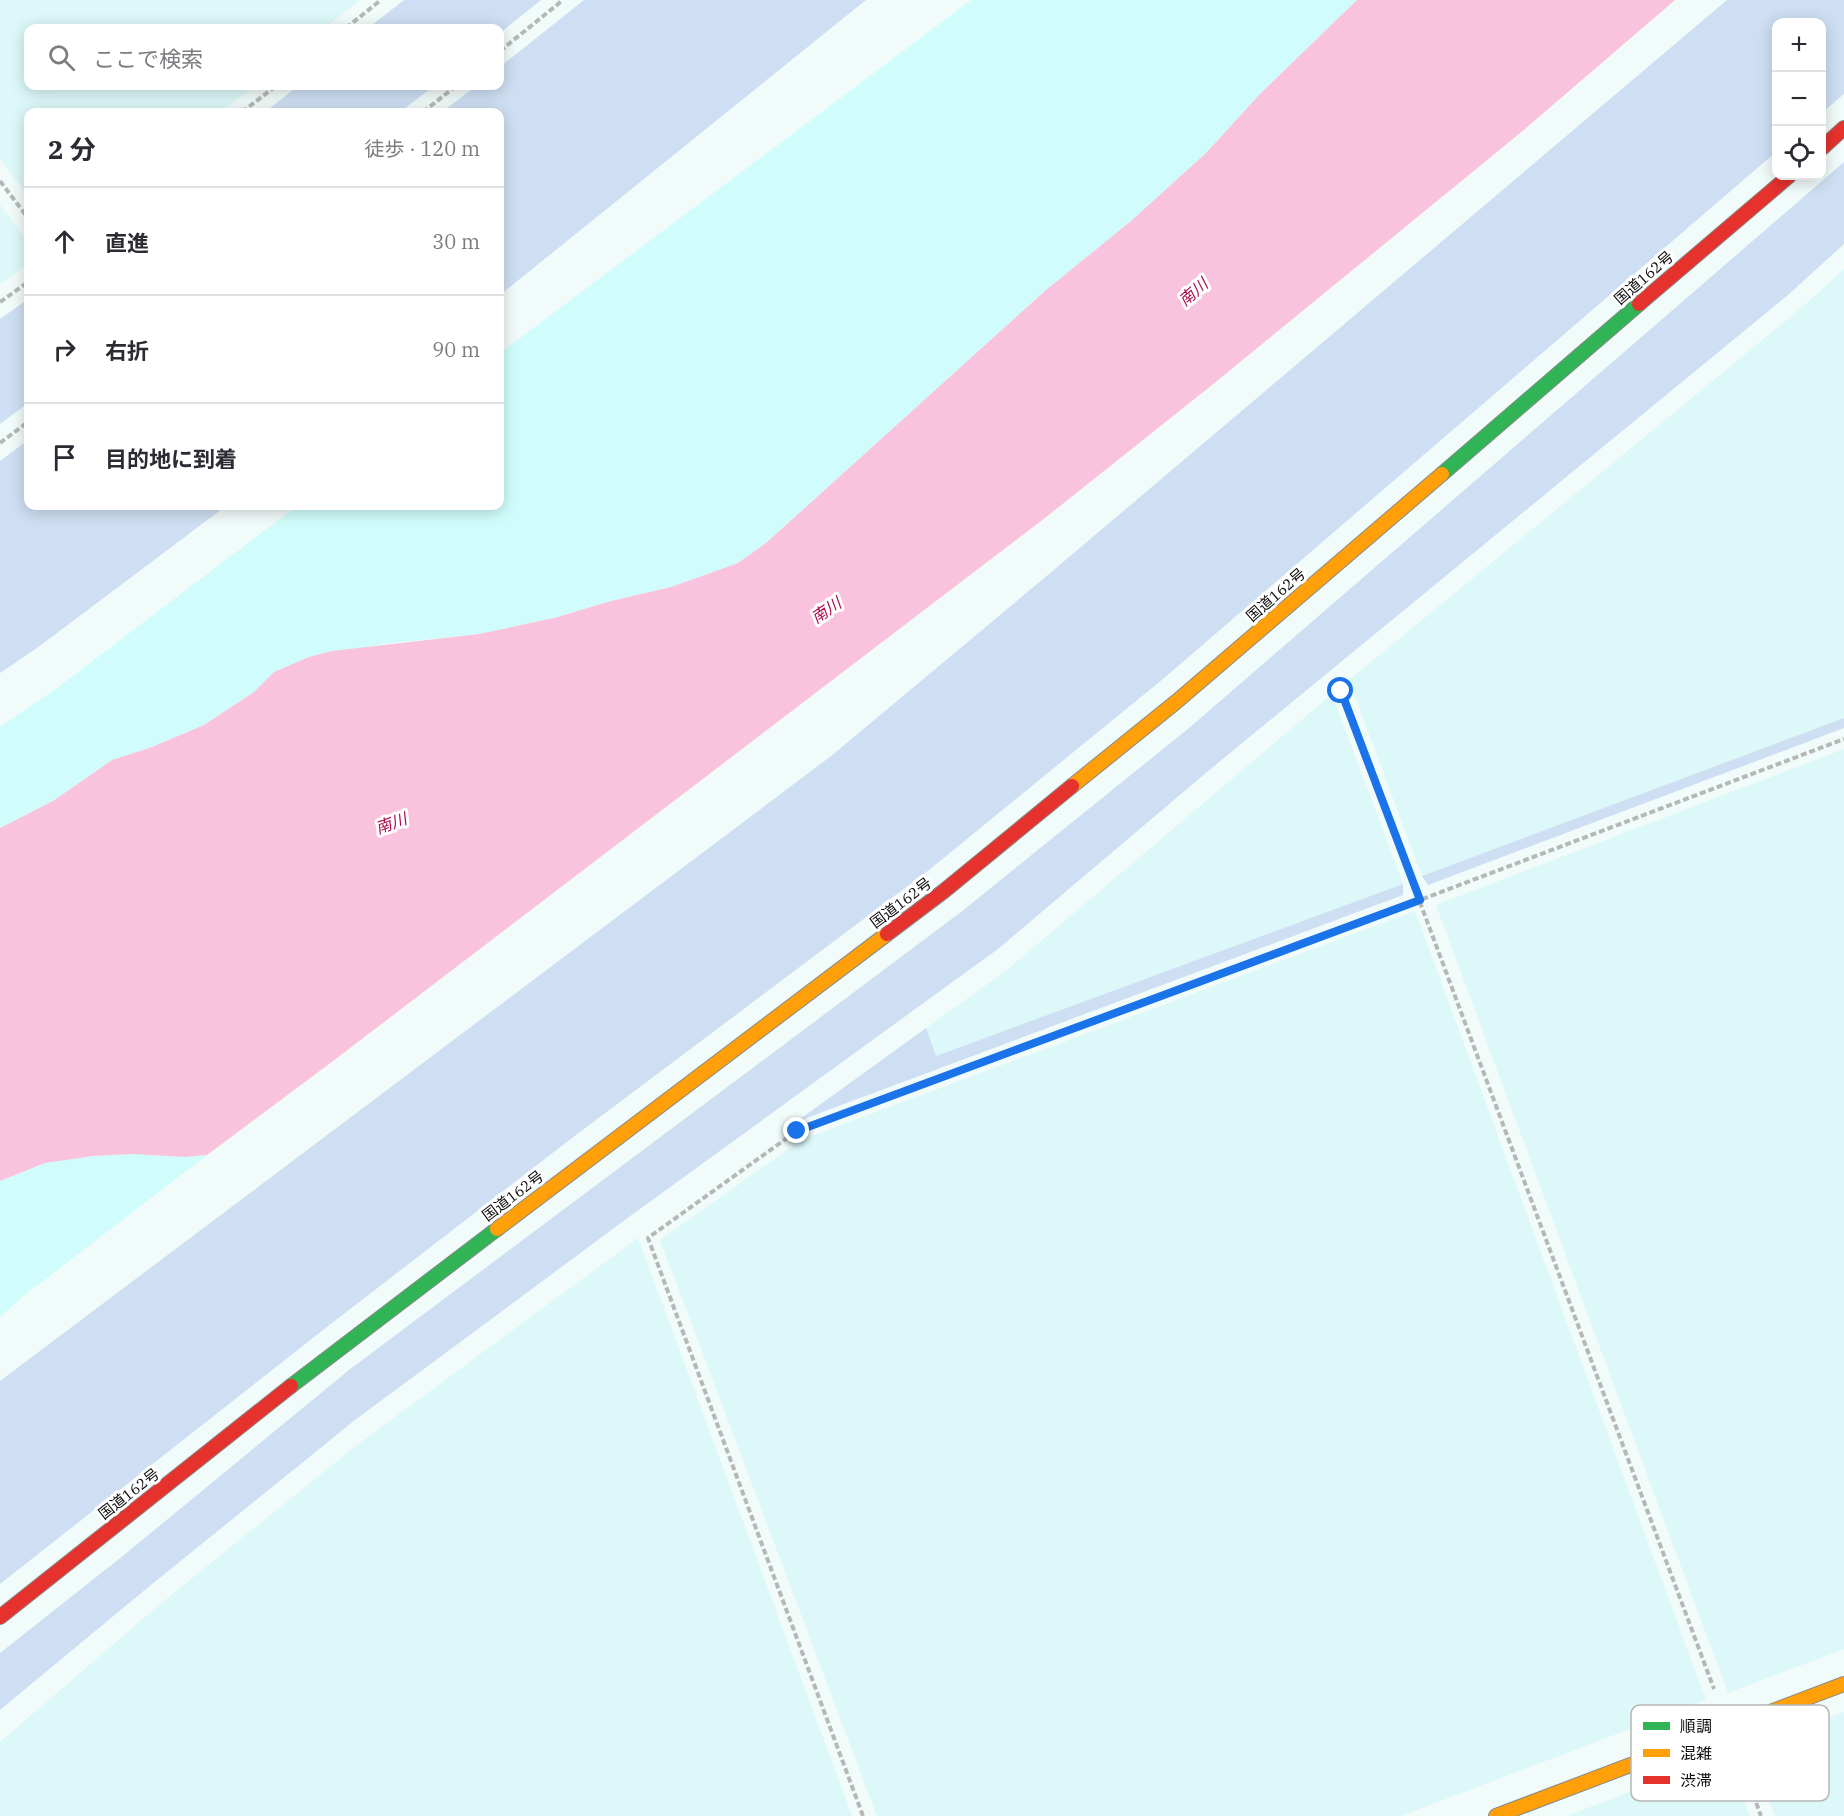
<!DOCTYPE html>
<html lang="ja">
<meta charset="utf-8">
<style>
:root{--surface:#fff;--page:#f2f2f3;--text:#2b2b33;--muted:#7c7c81;--line:#e1e1e2}
body{margin:0;font-family:"IBM Plex Serif","Noto Sans JP",serif;background:var(--page);color:var(--text)}
.controls{position:absolute;right:18px;top:18px;display:grid;overflow:hidden;border-radius:12px;box-shadow:0 3px 15px #0003}
.controls button{width:54px;height:54px;display:grid;place-items:center;padding:0;border:0;border-bottom:2px solid var(--line);background:var(--surface);color:var(--text);font:30px sans-serif}
.stop{position:absolute;width:18px;height:18px;margin:-14px;border:4px solid #1a73e8;border-radius:50%;background:#fff}
.stop.end{background:#1a73e8;border-color:#fff;box-shadow:0 2px 6px #0008}
.list{margin:0;padding:0;list-style:none}
h2{display:flex;justify-content:space-between;align-items:center;height:78px;margin:0;padding:0 24px;font-size:26px}
h2 small{font-size:20px;font-weight:400;color:var(--muted)}
.list li{display:grid;grid-template-columns:39px 1fr auto;gap:18px;align-items:center;box-sizing:border-box;height:108px;padding:0 24px;border-top:2px solid var(--line)}
.list b{display:block;font-size:22px;white-space:nowrap}
.list em{font-size:20px;font-style:normal;color:var(--muted)}
.icon{flex:none;width:33px;height:33px;fill:none;stroke:currentColor;stroke-width:2;stroke-linecap:round;stroke-linejoin:round}
.map{position:relative;flex:none;width:1844px;height:1816px;overflow:hidden}
.search{position:absolute;background:var(--surface);box-shadow:0 3px 15px #0003;left:24px;top:24px;width:480px;height:66px;display:flex;align-items:center;gap:15px;box-sizing:border-box;padding:0 21px;border-radius:12px;color:var(--muted);font-size:22px}
.panel{position:absolute;background:var(--surface);box-shadow:0 3px 15px #0003;left:24px;top:108px;width:480px;height:402px;border-radius:12px}
.map>svg:first-child{display:block}
.farmland{fill:#dcf8f9}
.green{fill:#cedff3}
.sand{fill:#d0fdfb}
.water{fill:#f9c3dd}
.lines{fill:none;stroke-linecap:round;stroke-linejoin:round}
.fast-casing{stroke:#868b8a;stroke-width:16}
.slow-casing{stroke:#868b8a;stroke-width:16}
.jam-casing{stroke:#868b8a;stroke-width:16}
.path{stroke:#b6b8b8;stroke-width:4;stroke-dasharray:6 3;stroke-linecap:butt}
.fast{stroke:#30b455;stroke-width:14}
.slow{stroke:#ff9f0a;stroke-width:14}
.jam{stroke:#e5322d;stroke-width:14}
.route{stroke:#1a73e8;stroke-width:8}
.labels{text-anchor:middle;stroke-width:6;stroke-linejoin:round;paint-order:stroke}
.street-label{font-size:15px;fill:#0d0d0d;stroke:#fff}
.water-label{font-size:16px;font-style:italic;fill:#ad094b;stroke:#fff}
.key{fill:#fff;stroke:#b6b6b6;stroke-width:1.5}
.key-label{font-size:16px;fill:#0d0d0d}
</style>
<div class="map">
<svg width="1844" height="1816" viewBox="0 0 1844 1816">
<rect width="100%" height="100%" fill="#f1fbfa"/>
<!-- farmland -->
<path class="farmland" d="M0,0H360L324,28H28V86H254L220,112H28V196L0,159Z
M0,205L28,242V264L0,284Z
M1844,269V718L1422,876L1349,680L1799,310Z
M1332,694L1403,884L936,1056L926,1028L1007,970Z
M1844,749V1649L1728,1693L1436,905Z
M1415,911L1706,1700L1401,1816H877L660,1240L801,1140Z
M638,1238L852,1816H0V1742L159,1605L357,1445Z
M1844,1712V1816H1775L1749,1747Z
M1727,1754L1750,1816H1567Z"/>
<!-- green -->
<path class="green" d="M404,0H541L500,33V28H368Z
M584,0H866L500,295V112H442L476,86H500V67Z
M1727,0H1844V94L1822,113V22H1776V152L1163,679L929,870L572,1138L323,1330L0,1584V1381L831,756L1049,574Z
M298,86H434L400,112H265Z
M1844,162V244L1788,295L1213,767L998,949L633,1214L355,1420L146,1589L0,1710V1653L124,1555L349,1370L961,912L1189,728Z
M28,299V403L0,424V319Z
M28,440V506H226L37,648L0,673V461Z
M1844,718V728L1428,885L1422,876Z
M1403,884V895L796,1122L926,1028L936,1056Z"/>
<!-- sand -->
<path class="sand" d="M971,0H1357L1260,94L1206,153L1131,221L1046,290L766,543L738,563L671,587L611,601L554,618L479,634L383,644L274,672L254,692L204,725L152,747L112,760L53,801L0,828V727L57,688L297,506H500V353Z
M133,1154L184,1157L207,1155L21,1298L0,1317V1181L45,1163L93,1156Z"/>
<!-- water -->
<path class="water" d="M1357,0H1675L1519,134L1207,389L1045,518L333,1061L207,1155L184,1157L133,1154L93,1156L45,1163L0,1181V828L53,801L112,760L152,747L204,725L254,692L274,672L309,657L332,651L479,634L554,618L611,601L671,587L738,563L766,543L1046,290L1131,221L1206,153L1260,94Z"/>
<g class="lines">
<!-- fast casing -->
<g class="fast-casing">
<path id="fast" d="M1442,474L1639,304
M291,1386L497,1229"/>
</g>
<!-- slow casing -->
<g class="slow-casing">
<path id="slow" d="M1072,786L1176,702L1442,474
M497,1229L887,934
M1496,1816L1844,1684"/>
</g>
<!-- jam casing -->
<g class="jam-casing">
<path id="jam" d="M1822,148L1844,128
M1639,304L1789,176
M887,934L944,891L1072,786
M0,1617L291,1386"/>
</g>
<!-- path -->
<path class="path" d="M346,28L381,0
M500,51L563,0
M242,112L276,86
M423,112L456,86
M0,181L28,218
M0,302L28,282
M0,443L28,422
M1341,691L1714,1689
M1744,1769L1761,1816
M863,1816L648,1238L797,1131L1420,900L1844,739"/>
<!-- fast -->
<use href="#fast" class="fast"/>
<!-- slow -->
<use href="#slow" class="slow"/>
<!-- jam -->
<use href="#jam" class="jam"/>
</g>
<g class="lines">
<!-- route -->
<path class="route" d="M797,1131L1420,900L1341,691"/>
</g>
<g class="labels">
<!-- street labels -->
<g class="street-label">
<text transform="translate(1644 278) rotate(-41)" y="5">国道162号</text>
<text transform="translate(1276 595) rotate(-41)" y="5">国道162号</text>
<text transform="translate(901 903) rotate(-37)" y="5">国道162号</text>
<text transform="translate(513 1196) rotate(-37)" y="5">国道162号</text>
<text transform="translate(129 1494) rotate(-38)" y="5">国道162号</text>
</g>
<!-- water labels -->
<g class="water-label">
<text transform="translate(1193 292) rotate(-41)" y="6">南川</text>
<text transform="translate(826 610) rotate(-34)" y="6">南川</text>
<text transform="translate(391 823) rotate(-20)" y="6">南川</text>
</g>
</g>
<!-- legend -->
<rect x="1631" y="1705" width="198" height="96" rx="9" class="key"/>
<rect x="1643" y="1722" width="27" height="8" fill="#30b455"/>
<rect x="1643" y="1749" width="27" height="8" fill="#ff9f0a"/>
<rect x="1643" y="1776" width="27" height="8" fill="#e5322d"/>
<g class="key-label">
<text x="1680" y="1732">順調</text>
<text x="1680" y="1759">混雑</text>
<text x="1680" y="1786">渋滞</text>
</g>
</svg>
<div class="controls">
<button>+</button>
<button>−</button>
<button><svg class="icon" aria-label="locate" viewBox="0 0 24 24"><circle cx="12" cy="12" r="6"/><path d="M12 2v4M12 18v4M2 12h4M18 12h4"/></svg></button>
</div>
<div class="stop" style="left:1341px;top:691px"></div>
<div class="stop end" style="left:797px;top:1131px"></div>
<div class="search"><svg class="icon" aria-label="search" viewBox="0 0 24 24"><circle cx="10" cy="10" r="6"/><path d="M15 15l6 6"/></svg>ここで検索</div>
<section class="panel">
<h2>2 分<small>徒歩 · 120 m</small></h2>
<ul class="list">
<li><svg class="icon" aria-label="ahead" viewBox="0 0 24 24"><path d="M12 20V5M6 11l6-6 6 6"/></svg><div><b>直進</b></div><em>30 m</em></li>
<li><svg class="icon" aria-label="right" viewBox="0 0 24 24"><path d="M7 20v-9h11M14 6l5 5-5 5"/></svg><div><b>右折</b></div><em>90 m</em></li>
<li><svg class="icon" aria-label="arrive" viewBox="0 0 24 24"><path d="M6 21V4h12l-3 4 3 4H6"/></svg><div><b>目的地に到着</b></div></li>
</ul>
</section>
</div>
